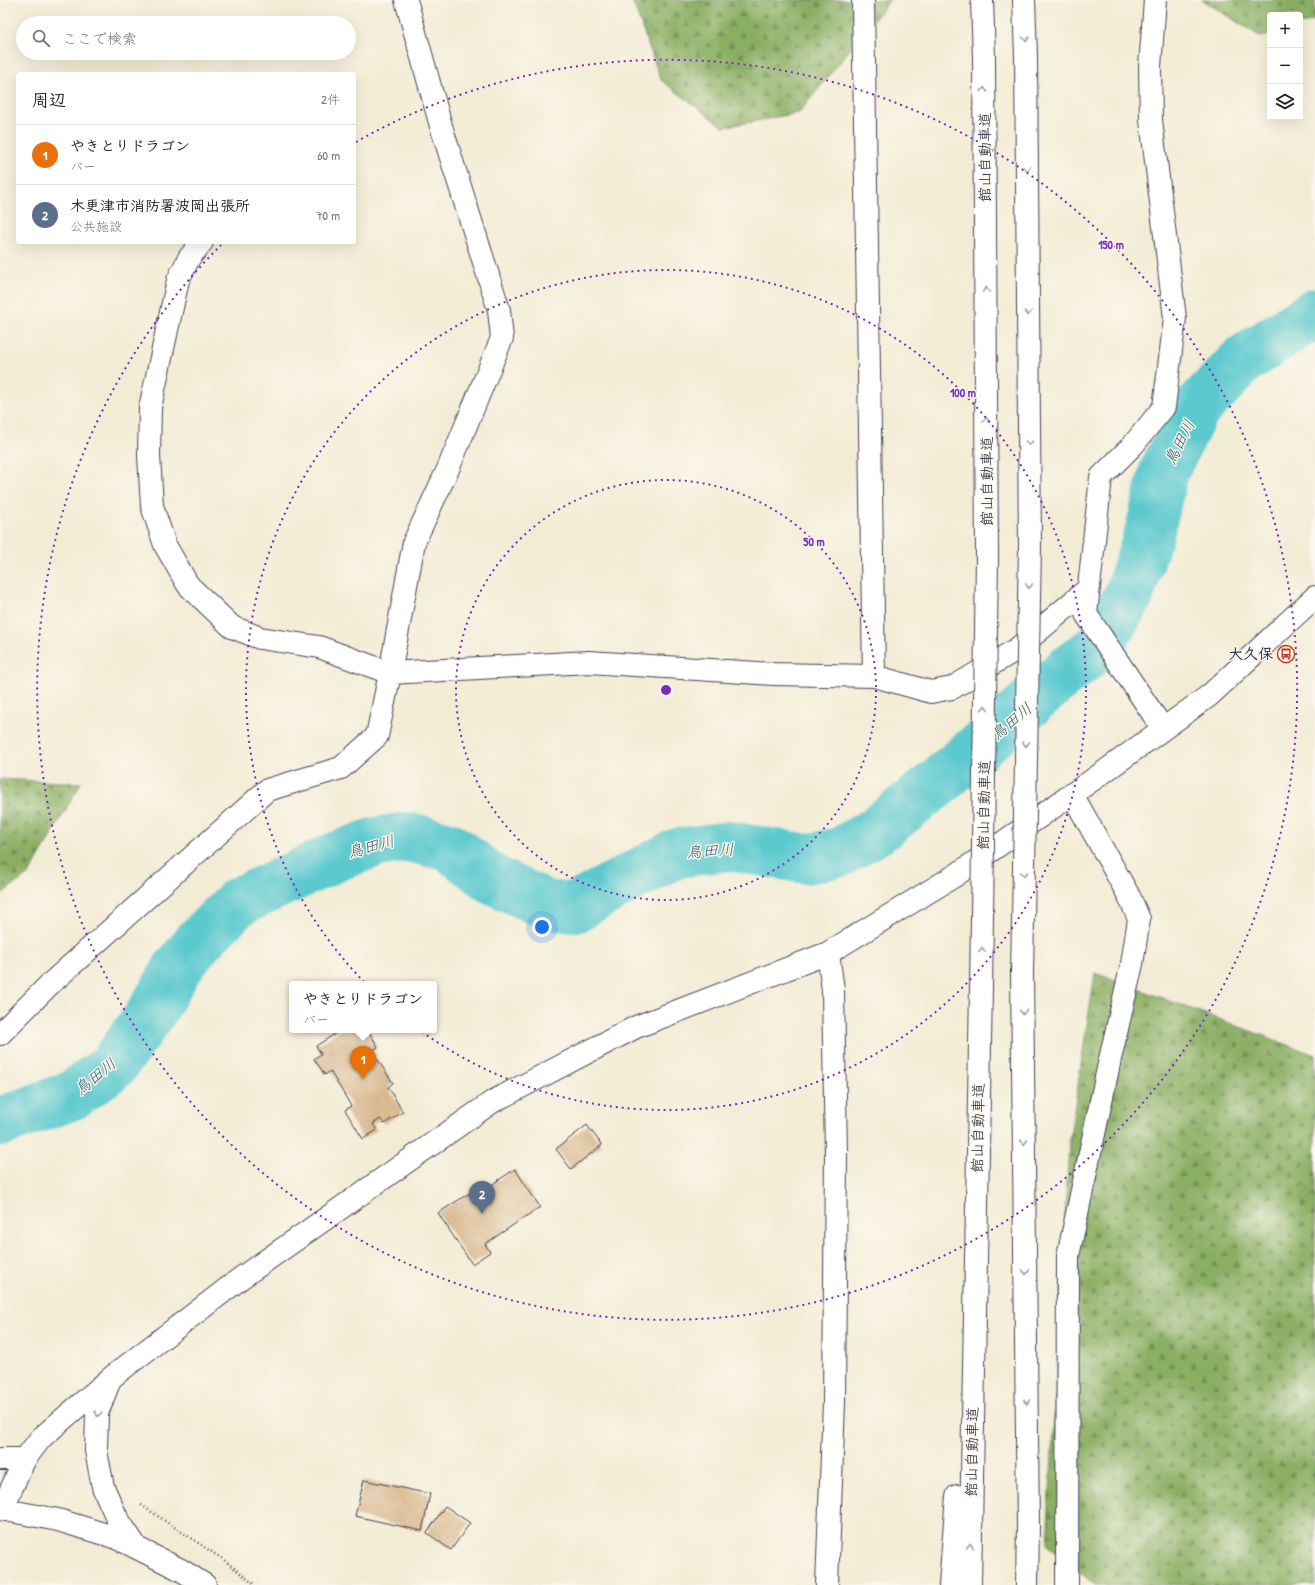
<!DOCTYPE html>
<html lang="ja">
<meta charset="utf-8">
<style>
:root{--surface:#fff;--page:#f6f6f6;--text:#222;--muted:#767676;--line:#e0e0e0;--accent:#2563eb}
body{margin:0;font-family:"Patrick Hand","Klee One",sans-serif;background:var(--page);color:var(--text)}
.controls{position:absolute;right:12px;top:12px;display:grid;overflow:hidden;border-radius:4px;box-shadow:0 4px 16px #0002}
.controls button{width:36px;height:36px;display:grid;place-items:center;padding:0;border:0;border-bottom:1px solid var(--line);background:var(--surface);color:var(--text);font:20px sans-serif}
.you{position:absolute;left:542px;top:927px;width:14px;height:14px;margin:-10px;border:3px solid #fff;border-radius:50%;background:#1a73e8;box-shadow:0 0 0 6px #1a73e833}
.badge{display:grid;place-items:center;width:26px;height:26px;border-radius:50%;background:var(--accent);color:#fff;font-size:13px;font-weight:700}
.pin{position:absolute;translate:-50% -33px;filter:drop-shadow(0 1px 2px #0008)}
.pin::after{content:'';position:absolute;top:21px;width:14px;height:12px;background:inherit;clip-path:polygon(0 0,100% 0,50% 100%)}
.popup{position:absolute;left:289px;top:981px;width:148px;height:52px;box-sizing:border-box;display:grid;place-content:center;border-radius:4px;background:var(--surface);filter:drop-shadow(0 1px 3px #0005);font-size:13px;white-space:nowrap;color:var(--muted)}
.popup b{font-size:15px;color:var(--text)}
.popup::after{content:'';position:absolute;left:50%;top:100%;margin-left:-8px;border:8px solid transparent;border-top-color:var(--surface)}
.list{margin:0;padding:0;list-style:none}
h2{display:flex;justify-content:space-between;align-items:center;height:52px;margin:0;padding:0 16px;font-size:17px}
h2 small{font-size:13px;font-weight:400;color:var(--muted)}
.list li{display:grid;grid-template-columns:26px 1fr auto;gap:12px;align-items:center;box-sizing:border-box;height:60px;padding:0 16px;border-top:1px solid var(--line)}
.list b{display:block;font-size:15px;white-space:nowrap}
.list p{margin:0;font-size:13px;white-space:nowrap;color:var(--muted)}
.list em{font-size:13px;font-style:normal;color:var(--muted)}
.icon{flex:none;width:22px;height:22px;fill:none;stroke:currentColor;stroke-width:2;stroke-linecap:round;stroke-linejoin:round}
.map{position:relative;flex:none;width:1315px;height:1585px;overflow:hidden}
.search{position:absolute;background:var(--surface);box-shadow:0 4px 16px #0002;left:16px;top:16px;width:340px;height:44px;display:flex;align-items:center;gap:10px;box-sizing:border-box;padding:0 14px;border-radius:22px;color:var(--muted);font-size:15px}
.panel{position:absolute;background:var(--surface);box-shadow:0 4px 16px #0002;left:16px;top:72px;width:340px;height:172px;border-radius:4px}
.map>svg:first-child{display:block}
.forest{fill:url(#forest-firs);stroke:#566850}
.lines{fill:none;stroke-linecap:round;stroke-linejoin:round}
.river{stroke:#5cc9cf;stroke-width:50}
.building{fill:url(#building-back-hatch)}
.minor-casing{stroke:#414052;stroke-width:24}
.highway-casing{stroke:#414052;stroke-width:24}
.path{stroke:#414052;stroke-width:2.5;stroke-dasharray:1 3;stroke-linecap:butt}
.minor{stroke:#fff;stroke-width:22}
.highway{stroke:#fff;stroke-width:22}
.highway-bridge-casing{stroke:#414052;stroke-width:24;stroke-linecap:butt}
.highway-bridge{stroke:#fff;stroke-width:22}
.oneway{stroke:#9c9ca7}
.ring{fill:none;stroke:#7b2cbf;stroke-width:2;stroke-dasharray:2 4}
.labels{text-anchor:middle;stroke-width:3;stroke-linejoin:round;paint-order:stroke}
.street-label{font-size:15px;fill:#22223b;stroke:#fbf7ec}
.poi-label{font-size:15px;font-weight:bold;fill:#22223b;stroke:#fbf7ec;text-anchor:end}
.water-label{font-size:16px;font-style:italic;fill:#365c6f;stroke:#fbf7ec}
.centre{fill:#7b2cbf;stroke:#fbf7ec;stroke-width:2}
.ring-label{font-size:12px;text-anchor:middle;font-weight:bold;fill:#7b2cbf;stroke:#fbf7ec;stroke-width:3;stroke-linejoin:round;paint-order:stroke}
</style>
<div class="map">
<svg width="1315" height="1585" viewBox="0 0 1315 1585">
<defs>
<pattern id="forest-firs" width="22" height="20" patternUnits="userSpaceOnUse"><rect width="22" height="20" fill="#8aaf64"/><path d="M5 1l3.5 6h-7zM16 11l3.5 6h-7z" fill="#708e54"/></pattern>
<pattern id="building-back-hatch" width="6" height="6" patternUnits="userSpaceOnUse"><rect width="6" height="6" fill="#debe95"/><path d="M-1 5l2 2M0 0l6 6M5-1l2 2" fill="none" stroke="#bea381"/></pattern>
</defs>
<rect width="100%" height="100%" fill="#fbf7ec"/>
<filter id="ink" filterUnits="userSpaceOnUse"><feTurbulence type="fractalNoise" baseFrequency=".025" numOctaves="2"/><feDisplacementMap in="SourceGraphic" scale="8" xChannelSelector="R" yChannelSelector="G"/><feConvolveMatrix kernelMatrix="1 2 1 2 8 2 1 2 1" color-interpolation-filters="sRGB"/></filter>
<filter id="wash" filterUnits="userSpaceOnUse"><feTurbulence type="fractalNoise" baseFrequency=".012" numOctaves="4" result="noise"/><feDisplacementMap in="SourceGraphic" scale="16" xChannelSelector="R" yChannelSelector="G"/><feGaussianBlur stdDeviation="0.9" result="paint"/><feColorMatrix in="noise" values="0 0 0 0 0 0 0 0 0 0 0 0 0 0 0 0 0 1.4 0 .05"/><feComposite in="paint" operator="in"/></filter>
<g filter="url(#wash)">
<rect width="100%" height="100%" fill="#f3ecd5"/>
<!-- forest -->
<path class="forest" d="M632,0H890L799,113L723,127L661,80Z
M1202,0H1315V20L1300,25V15H1270V35L1261,37Z
M0,779L81,783L30,873L0,895Z
M1095,973L1315,1055V1585H1095L1047,1545L1069,1143Z"/>
<g class="lines">
<!-- river -->
<path class="river" d="M0,1122L73,1095L113,1066L151,1013L177,969L199,941L238,902L338,856L376,842L408,837L450,847L492,879L549,906L578,907L586,901L677,853L729,846L807,859L840,852L876,831L936,784L1068,670L1098,647L1128,597L1150,530L1164,471L1194,411L1243,360L1315,313"/>
</g>
<g id="blocks">
<!-- building -->
<path class="building" d="M341,1030H357L360,1034L368,1030L378,1047L372,1051L393,1083L388,1087L403,1112L384,1124L380,1119L373,1124L377,1130L363,1139L345,1110L351,1106L330,1071L325,1075L314,1059L321,1054L316,1046Z
M587,1125L602,1145L571,1169L556,1149Z
M515,1169L540,1207L485,1244L490,1252L472,1264L438,1213L484,1184L487,1188Z
M364,1480L430,1494L422,1531L355,1516Z
M445,1506L470,1523L451,1550L427,1533Z"/>
</g>
</g>
<g filter="url(#ink)">
<use href="#blocks" fill-opacity="0" stroke="#414052" stroke-width="1"/>
<g class="lines">
<!-- minor casing -->
<g class="minor-casing">
<path id="minor" d="M1155,0L1150,67L1151,120L1175,318L1164,407L1133,445L1101,477L1086,614L1163,729
M863,2L874,676
M202,242L189,258L178,280L150,408L149,456L152,506L165,545L188,585L232,627L260,638L319,647L390,673L589,662L774,674L874,676L931,692L952,688L1017,649L1088,589
M0,1034L49,985L267,790L341,768L377,736L390,673L414,542L448,469L502,338L499,310L441,126L406,0
M110,1380L97,1413L96,1451L103,1487L117,1518L137,1548
M0,1459H25
M0,1509L58,1520L117,1538L181,1570L205,1585
M2,1509L25,1459L41,1438L112,1377L241,1278L492,1102L636,1027L828,953L956,875L1101,774L1210,695L1315,597
M827,1585L834,1403L836,1153L833,990L828,953
M1067,1585L1068,1256L1110,1059L1132,964L1139,919L1129,896L1072,794"/>
</g>
<!-- highway casing -->
<g class="highway-casing">
<path id="highway" d="M982,0L984,58L987,557
M1024,0L1026,56L1030,547
M1022,973L1028,1527L1027,1585
M950,1585L957,1496
M970,1585L981,989"/>
</g>
<!-- path -->
<path class="path" d="M141,1505L224,1560L255,1585"/>
<!-- minor -->
<use href="#minor" class="minor"/>
<!-- highway -->
<use href="#highway" class="highway"/>
<!-- highway-bridge casing -->
<g class="highway-bridge-casing">
<path id="highway-bridge" d="M1022,973L1030,547
M981,989L987,557"/>
</g>
<!-- highway-bridge -->
<use href="#highway-bridge" class="highway-bridge"/>
</g>
<!-- one-way arrows -->
<defs><path id="oneway-chevron" d="M-2-3.5L2.5 0L-2 3.5" fill="none" stroke-width="1.6" stroke-linecap="round" stroke-linejoin="round"/></defs>
<g class="oneway">
<use href="#oneway-chevron" transform="translate(1026 39) rotate(88)"/>
<use href="#oneway-chevron" transform="translate(984 90) rotate(-90)"/>
<use href="#oneway-chevron" transform="translate(1027 169) rotate(90)"/>
<use href="#oneway-chevron" transform="translate(986 290) rotate(-90)"/>
<use href="#oneway-chevron" transform="translate(1028 313) rotate(90)"/>
<use href="#oneway-chevron" transform="translate(986 420) rotate(-90)"/>
<use href="#oneway-chevron" transform="translate(1029 443) rotate(90)"/>
<use href="#oneway-chevron" transform="translate(1029 586) rotate(91)"/>
<use href="#oneway-chevron" transform="translate(985 708) rotate(-89)"/>
<use href="#oneway-chevron" transform="translate(1026 744) rotate(91)"/>
<use href="#oneway-chevron" transform="translate(1024 874) rotate(91)"/>
<use href="#oneway-chevron" transform="translate(982 950) rotate(-89)"/>
<use href="#oneway-chevron" transform="translate(1023 1012) rotate(89)"/>
<use href="#oneway-chevron" transform="translate(1024 1142) rotate(89)"/>
<use href="#oneway-chevron" transform="translate(1026 1272) rotate(89)"/>
<use href="#oneway-chevron" transform="translate(1027 1402) rotate(89)"/>
<use href="#oneway-chevron" transform="translate(98 1414) rotate(101)"/>
<use href="#oneway-chevron" transform="translate(970 1546) rotate(-90)"/>
</g>
</g>
<!-- distance rings -->
<g class="ring">
<circle cx="666" cy="690" r="210"/>
<circle cx="666" cy="690" r="420"/>
<path d="M356 142A630 630 0 1 1 221 245"/>
</g>
<!-- icons -->
<defs>
<g id="bus-ring" transform="scale(0.9)"><circle r="9.5" fill="#fbf7ec" stroke="#c8321e" stroke-width="1.5"/><path d="M-5-6H5V4H4V6H2V4H-2V6H-4V4H-5ZM-3.5-4V0h7V-4ZM-3.5 1.2v1.5H-2V1.2ZM2 1.2v1.5H3.5V1.2Z" fill="#c8321e"/></g>
</defs>
<g fill-rule="evenodd">
<use href="#bus-ring" x="1286" y="654"/>
</g>
<g class="labels">
<!-- street labels -->
<g class="street-label">
<text transform="translate(985 157) rotate(-90)" y="5">館山自動車道</text>
<text transform="translate(987 481) rotate(-90)" y="5">館山自動車道</text>
<text transform="translate(984 805) rotate(-89)" y="5">館山自動車道</text>
<text transform="translate(978 1128) rotate(-89)" y="5">館山自動車道</text>
<text transform="translate(972 1452) rotate(-89)" y="5">館山自動車道</text>
</g>
<!-- poi labels -->
<g class="poi-label">
<text x="1273" y="659">大久保</text>
</g>
<!-- water labels -->
<g class="water-label">
<text transform="translate(1179 442) rotate(-63)" y="6">鳥田川</text>
<text transform="translate(1011 721) rotate(-40)" y="6">鳥田川</text>
<text transform="translate(371 846) rotate(-15)" y="6">鳥田川</text>
<text transform="translate(710 850) rotate(-4)" y="6">鳥田川</text>
<text transform="translate(95 1076) rotate(-39)" y="6">鳥田川</text>
</g>
</g>
<circle cx="666" cy="690" r="6" class="centre"/>
<g class="ring-label">
<text x="1111" y="249">150 m</text>
<text x="963" y="397">100 m</text>
<text x="814" y="546">50 m</text>
</g>
</svg>
<div class="controls">
<button>+</button>
<button>−</button>
<button><svg class="icon" aria-label="layers" viewBox="0 0 24 24"><path d="M12 4l9 5-9 5-9-5zM3 14l9 5 9-5"/></svg></button>
</div>
<div class="you"></div>
<div class="pin badge" style="left:363px;top:1079px;background:#e8710a">1</div>
<div class="popup"><b>やきとりドラゴン</b>バー</div>
<div class="pin badge" style="left:482px;top:1214px;background:#5c6f8a">2</div>
<div class="search"><svg class="icon" aria-label="search" viewBox="0 0 24 24"><circle cx="10" cy="10" r="6"/><path d="M15 15l6 6"/></svg>ここで検索</div>
<section class="panel">
<h2>周辺<small>2件</small></h2>
<ul class="list">
<li><span class="badge" style="background:#e8710a">1</span><div><b>やきとりドラゴン</b><p>バー</p></div><em>60 m</em></li>
<li><span class="badge" style="background:#5c6f8a">2</span><div><b>木更津市消防署波岡出張所</b><p>公共施設</p></div><em>70 m</em></li>
</ul>
</section>
</div>
